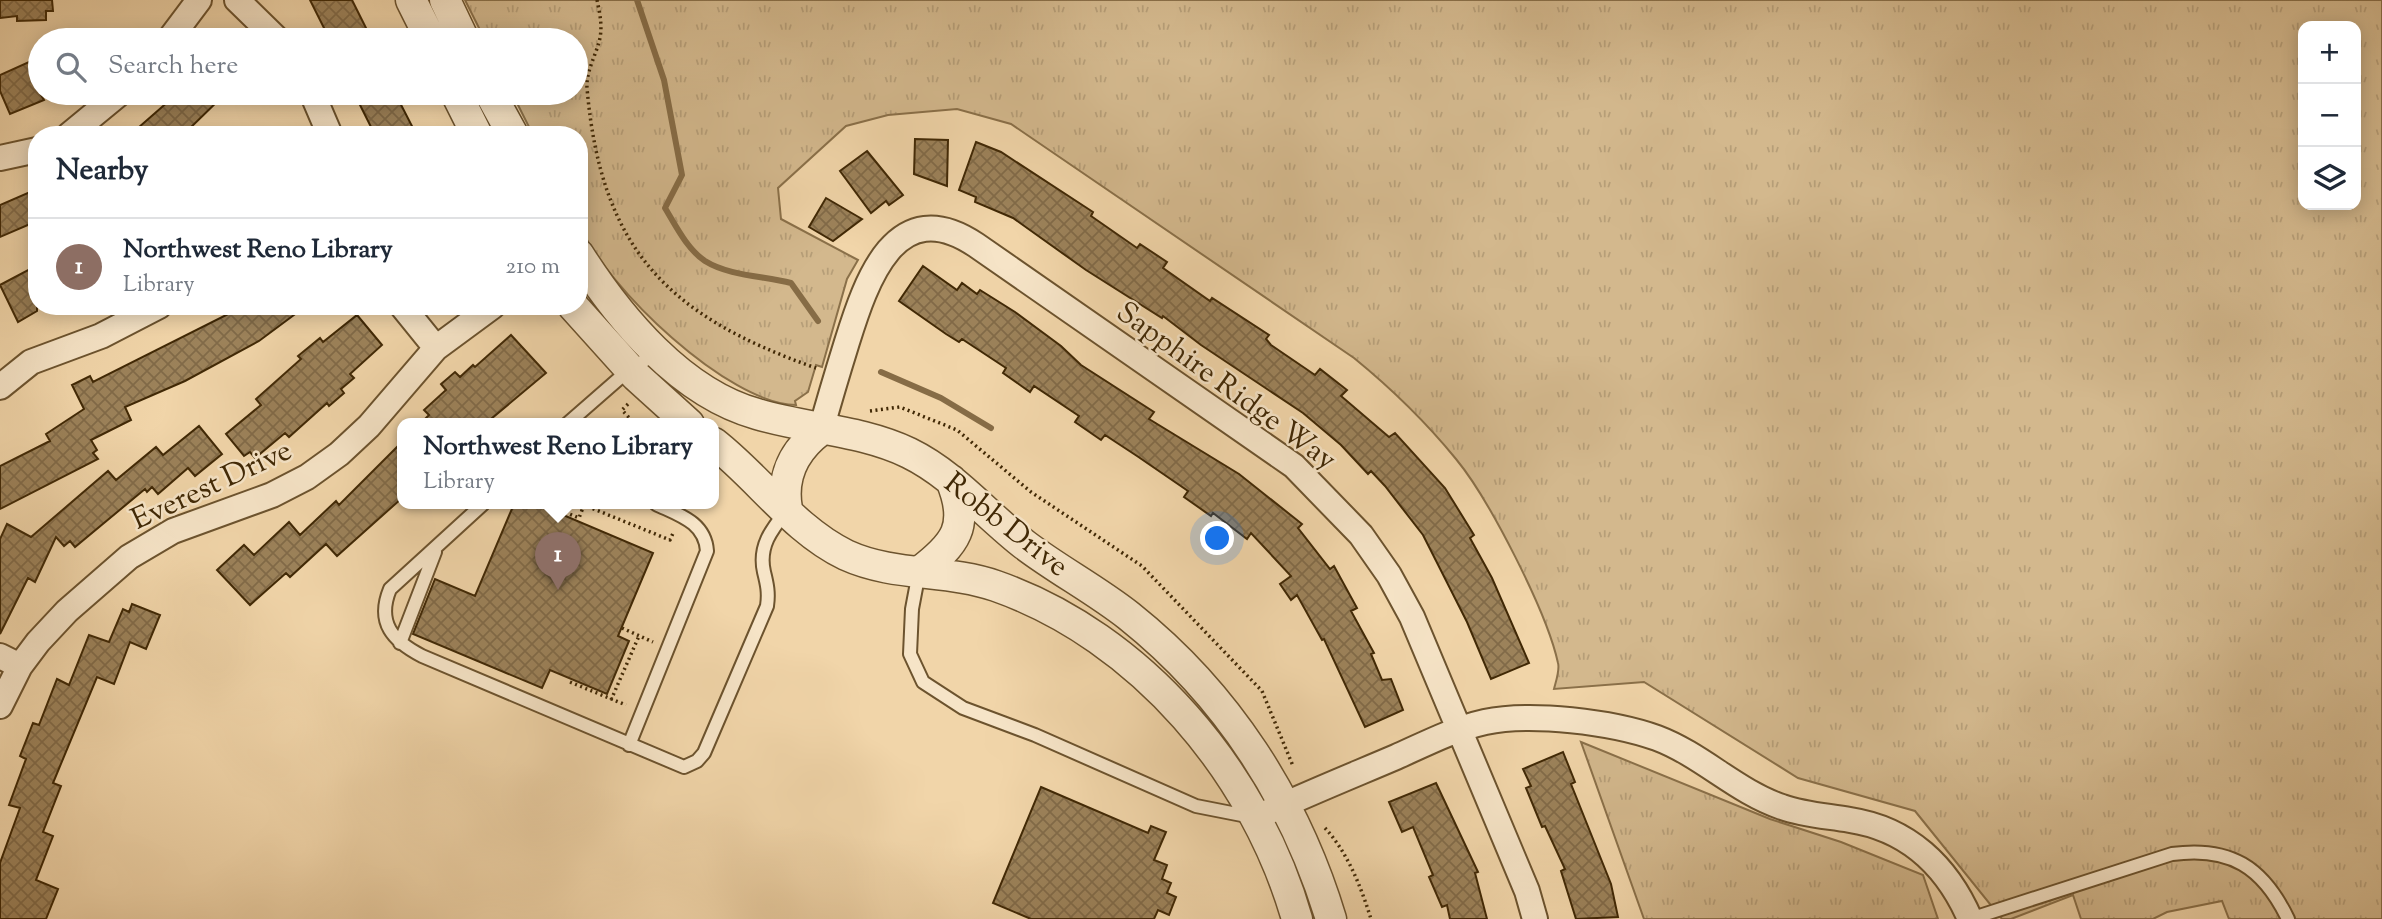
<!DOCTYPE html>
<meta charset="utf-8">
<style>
:root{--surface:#fff;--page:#f6f6f7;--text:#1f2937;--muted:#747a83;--line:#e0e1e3;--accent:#0b8043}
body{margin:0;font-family:"Sorts Mill Goudy",serif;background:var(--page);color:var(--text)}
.controls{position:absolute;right:21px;top:21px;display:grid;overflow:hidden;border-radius:14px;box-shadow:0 4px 18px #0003}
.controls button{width:63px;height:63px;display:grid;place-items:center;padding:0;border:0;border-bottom:2px solid var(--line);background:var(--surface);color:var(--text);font:35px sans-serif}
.you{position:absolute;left:1218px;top:539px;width:24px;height:24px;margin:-18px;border:5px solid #fff;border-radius:50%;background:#1a73e8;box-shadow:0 0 0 10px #1a73e833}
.badge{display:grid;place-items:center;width:46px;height:46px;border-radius:50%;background:var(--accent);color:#fff;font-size:23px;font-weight:700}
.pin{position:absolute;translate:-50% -58px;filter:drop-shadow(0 2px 4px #0008)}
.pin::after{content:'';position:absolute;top:37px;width:24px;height:21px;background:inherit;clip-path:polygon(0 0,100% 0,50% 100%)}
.popup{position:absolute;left:397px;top:418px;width:322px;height:91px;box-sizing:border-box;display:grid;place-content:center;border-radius:14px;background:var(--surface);filter:drop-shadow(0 2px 5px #0005);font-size:23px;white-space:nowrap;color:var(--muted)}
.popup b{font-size:26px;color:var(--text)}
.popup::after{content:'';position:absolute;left:50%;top:100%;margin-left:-14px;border:14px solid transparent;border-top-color:var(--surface)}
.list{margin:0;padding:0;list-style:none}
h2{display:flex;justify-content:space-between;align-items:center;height:91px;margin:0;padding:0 28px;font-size:30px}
h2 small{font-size:23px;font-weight:400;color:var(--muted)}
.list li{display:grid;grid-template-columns:46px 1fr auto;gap:21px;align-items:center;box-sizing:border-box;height:98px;padding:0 28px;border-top:2px solid var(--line)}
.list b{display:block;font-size:26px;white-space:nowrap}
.list p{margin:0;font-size:23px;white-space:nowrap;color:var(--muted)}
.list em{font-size:23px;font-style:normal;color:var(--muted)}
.icon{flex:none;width:38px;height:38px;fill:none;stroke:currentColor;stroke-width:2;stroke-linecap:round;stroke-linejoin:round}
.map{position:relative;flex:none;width:2382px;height:919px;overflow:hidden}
.search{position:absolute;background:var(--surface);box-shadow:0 4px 18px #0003;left:28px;top:28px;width:560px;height:77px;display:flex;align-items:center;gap:18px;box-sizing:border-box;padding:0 24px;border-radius:38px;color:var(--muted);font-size:26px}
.panel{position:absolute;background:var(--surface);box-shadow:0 4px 18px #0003;left:28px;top:126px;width:560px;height:189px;border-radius:28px}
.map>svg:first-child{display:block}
.grass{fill:url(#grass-tufts);stroke:#8a7049;stroke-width:2;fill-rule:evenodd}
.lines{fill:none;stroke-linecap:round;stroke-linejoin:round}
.stream{stroke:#866c46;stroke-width:6}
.building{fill:url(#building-cross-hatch);stroke:#402805;stroke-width:2}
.service-casing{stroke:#6c532e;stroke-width:16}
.minor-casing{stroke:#6c532e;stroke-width:28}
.tertiary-casing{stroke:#6c532e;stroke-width:33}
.path{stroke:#402805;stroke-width:3.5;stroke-dasharray:2 3.5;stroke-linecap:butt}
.service{stroke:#f6e4c7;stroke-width:12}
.minor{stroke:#f6e4c7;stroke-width:24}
.tertiary{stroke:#f6e4c7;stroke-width:30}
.labels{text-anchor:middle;stroke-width:5;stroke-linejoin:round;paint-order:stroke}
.street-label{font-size:30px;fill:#402805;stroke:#f6e4c7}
</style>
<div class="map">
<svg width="2382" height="919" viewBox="0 0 2382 919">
<defs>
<pattern id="grass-tufts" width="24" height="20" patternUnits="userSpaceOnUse" patternTransform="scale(1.75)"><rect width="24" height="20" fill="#d3b88d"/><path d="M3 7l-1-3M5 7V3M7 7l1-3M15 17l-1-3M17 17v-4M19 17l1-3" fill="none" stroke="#b69e78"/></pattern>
<pattern id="building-cross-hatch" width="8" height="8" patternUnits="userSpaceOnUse" patternTransform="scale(1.75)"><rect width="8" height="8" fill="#9c825a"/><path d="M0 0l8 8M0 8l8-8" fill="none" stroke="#816a48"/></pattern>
</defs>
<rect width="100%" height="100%" fill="#f1d5a9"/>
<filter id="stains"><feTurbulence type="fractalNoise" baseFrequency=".00286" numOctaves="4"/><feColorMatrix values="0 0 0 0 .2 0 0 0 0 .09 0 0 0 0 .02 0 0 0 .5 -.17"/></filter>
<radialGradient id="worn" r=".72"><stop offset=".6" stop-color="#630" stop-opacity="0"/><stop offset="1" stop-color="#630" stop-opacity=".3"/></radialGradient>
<!-- grass -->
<path class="grass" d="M465,0H2382V919H2229L2222,901L2167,912L2153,919H2081L2073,895L2011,919H2002L1915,811L1798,778L1644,682L1554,689C1556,681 1560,670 1558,663C1547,612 1489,499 1456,459C1425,421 1392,389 1354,358L1011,124L957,109L888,115L846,126L778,188L781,219L858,260L847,279L822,367L816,365L808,392L795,401L796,405C728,404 606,287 580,226C574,211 579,154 579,135H533L512,93H576V40H485ZM2303,26H2356V205H2303Z
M1581,742L1770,819L1841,842L1923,875L1938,919H1644Z"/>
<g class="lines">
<!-- stream -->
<path class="stream" d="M637,0L664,80L682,175L665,208C676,226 687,249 705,261C729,276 764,276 791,283L818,321
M881,372L941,398L991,428"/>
</g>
<!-- building -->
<path class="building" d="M0,0H52L53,11H46V20L17,21V16L0,18Z
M310,0H352L372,40H330Z
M40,57V93L44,100L10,114L0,91V75Z
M178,93H226L183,135H130Z
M354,93H395L414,130L404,135H375Z
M915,139L948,140L947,186L914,174Z
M976,142L1001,152L1093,212L1091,216L1137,248L1140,244L1167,262L1163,268L1210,301L1212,298L1269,335L1266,339L1271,345L1315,375L1320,369L1347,390L1341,396L1389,437L1395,433L1445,488L1474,535L1470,538L1492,578L1529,663L1491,679L1467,622L1423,535L1385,486L1371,471L1368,474L1341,445L1303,413L1201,345L1163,316L1162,318L1086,270L1013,218L975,202L976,197L959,190Z
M867,151L903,195L889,205L886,201L871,213L840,171Z
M37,189V221L0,237V205Z
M826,198L862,219L833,241L809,227Z
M923,266L957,290L962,283L977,294L980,290L1015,312L1061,346L1081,365L1154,412L1149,419L1239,474L1302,524L1298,528L1330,569L1334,566L1357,608L1351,611L1374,653L1371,654L1382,680L1391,679L1403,710L1365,727L1324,639L1322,640L1297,595L1291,600L1280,584L1291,576L1251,533L1247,539L1213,513L1211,516L1184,497L1188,491L1137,456L1105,435L1101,440L1075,422L1079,416L1034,386L1030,392L1003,373L1006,368L962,339L959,342L946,334L899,301Z
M30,269L37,281V311L18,322L0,285Z
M244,306H306L259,341L185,381L125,407L131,420L91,440L97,450L93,453L98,459L0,509V466L50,441L46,434L84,409L72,385L90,376L93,382Z
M357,315L382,345L350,374L354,378L341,389L344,393L329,406L327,403L289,437L285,433L255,458L250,452L244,456L226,434L261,405L256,399L301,359L298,356L320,338L323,342Z
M511,335L546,373L485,424H420L429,415L424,410L446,390L441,384L455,372L460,377L473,365L475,367Z
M199,426L222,454L195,476L188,468L158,494L152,487L147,492L145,489L75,547L70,541L64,546L56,537L35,582L28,578L0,634V539L7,524L31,537L108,471L116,480L156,447L163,455Z
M402,442V498L337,556L326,544L290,577L286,573L250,605L217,570L244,545L254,555L289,522L300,535L336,501L339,505Z
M514,504H560L556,512L653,553L618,636L629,641L607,694L550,670L542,688L413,634L435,579L475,596Z
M132,604L160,615L146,649L130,642L114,684L97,677L53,783L61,786L43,832L53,836L36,880L58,889L46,919H0V863L20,808L9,805L26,759L20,756L33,723L39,725L57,679L69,685L89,635L109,642L123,609L129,612Z
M1563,752L1575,782L1571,784L1611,884L1618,917L1576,919L1561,871L1565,869L1545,826L1542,827L1526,788L1531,786L1523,769Z
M1436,783L1478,872L1475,873L1487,919H1450L1447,905L1442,907L1429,877L1433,875L1413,827L1402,832L1389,802Z
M1041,787L1148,833L1151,826L1166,832L1154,860L1167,865L1162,879L1171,883L1167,893L1176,897L1169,915L1158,910L1154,919H1031L993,903Z"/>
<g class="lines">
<!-- service casing -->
<g class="service-casing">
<path id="service" d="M567,424L630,369L659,352
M483,504L390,589C376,623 393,641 422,656L684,767L697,761L704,753L767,606C769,593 767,584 764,572C758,546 772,529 787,510
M919,572L912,609L910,654L923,682L963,708L1035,735L1196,806L1252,817
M400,643L435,552
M629,745L707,551C705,522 679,515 656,504
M1970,919L2172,854C2230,846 2263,867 2288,919"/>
</g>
<!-- minor casing -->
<g class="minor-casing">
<path id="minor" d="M237,0L278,40
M169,40L199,0
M312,93L330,135
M69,135L120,93
M0,158L37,150
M402,306L436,348
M0,387L31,362L101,336L159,306
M821,430C829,401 838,371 847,342C866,281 896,191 976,245L1294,466L1361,535L1389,575L1412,617L1527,891L1535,919
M0,656L20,666
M0,706L20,666L38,642L67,611L129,557L173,531L272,495L307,477L339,454L369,426L436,348L493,306
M1255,818C1302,796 1349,777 1396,757C1425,744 1454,729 1485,722C1531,712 1612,722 1657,738C1702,755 1737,792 1782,807C1804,815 1827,816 1850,820C1908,829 1947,866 1970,919"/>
</g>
<!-- tertiary casing -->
<g class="tertiary-casing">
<path id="tertiary" d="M411,0L431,40
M445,0L464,40
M456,93L477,135
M490,93L513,135
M579,255C619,318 681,393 757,414C807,429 861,430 909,453C954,475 986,515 1025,545C1058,570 1096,590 1129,616C1227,694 1295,800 1331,919
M573,306L636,376L689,424
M714,443C759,478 794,530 846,555C894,577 947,569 996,586C1141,637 1255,772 1297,919
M787,509C781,476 794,450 821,430
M919,572C956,544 970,526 951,480"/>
</g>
<!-- path -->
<path class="path" d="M597,0C600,14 603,28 599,42C595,57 586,72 587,88C601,250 668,316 816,368
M628,404L622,410L635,424
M870,411L900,407L957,430L1031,492L1142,566L1262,691L1293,766
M560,510L579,518L584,505L670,540L674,531
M622,628L653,642
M570,682L626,705
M611,700L639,636
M1325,828C1348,853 1361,887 1371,919"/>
<!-- service -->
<use href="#service" class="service"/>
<!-- minor -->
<use href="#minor" class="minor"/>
<!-- tertiary -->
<use href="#tertiary" class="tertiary"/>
</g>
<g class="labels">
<!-- street labels -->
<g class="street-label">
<text transform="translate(1227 385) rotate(36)" y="10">Sapphire Ridge Way</text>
<text transform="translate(211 484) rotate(-25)" y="10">Everest Drive</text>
<text transform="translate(1007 524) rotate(38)" y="10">Robb Drive</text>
</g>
</g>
<rect width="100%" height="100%" filter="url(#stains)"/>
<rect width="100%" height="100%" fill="url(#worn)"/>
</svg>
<div class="controls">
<button>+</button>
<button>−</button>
<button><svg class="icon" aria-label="layers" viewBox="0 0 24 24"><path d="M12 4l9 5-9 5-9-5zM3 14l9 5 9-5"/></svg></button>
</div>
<div class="you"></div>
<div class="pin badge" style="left:558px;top:590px;background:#8d6e63">1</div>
<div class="popup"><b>Northwest Reno Library</b>Library</div>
<div class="search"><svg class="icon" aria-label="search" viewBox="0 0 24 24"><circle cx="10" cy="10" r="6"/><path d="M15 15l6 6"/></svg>Search here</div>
<section class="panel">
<h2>Nearby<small></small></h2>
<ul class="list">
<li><span class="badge" style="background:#8d6e63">1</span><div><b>Northwest Reno Library</b><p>Library</p></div><em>210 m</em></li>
</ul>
</section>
</div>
